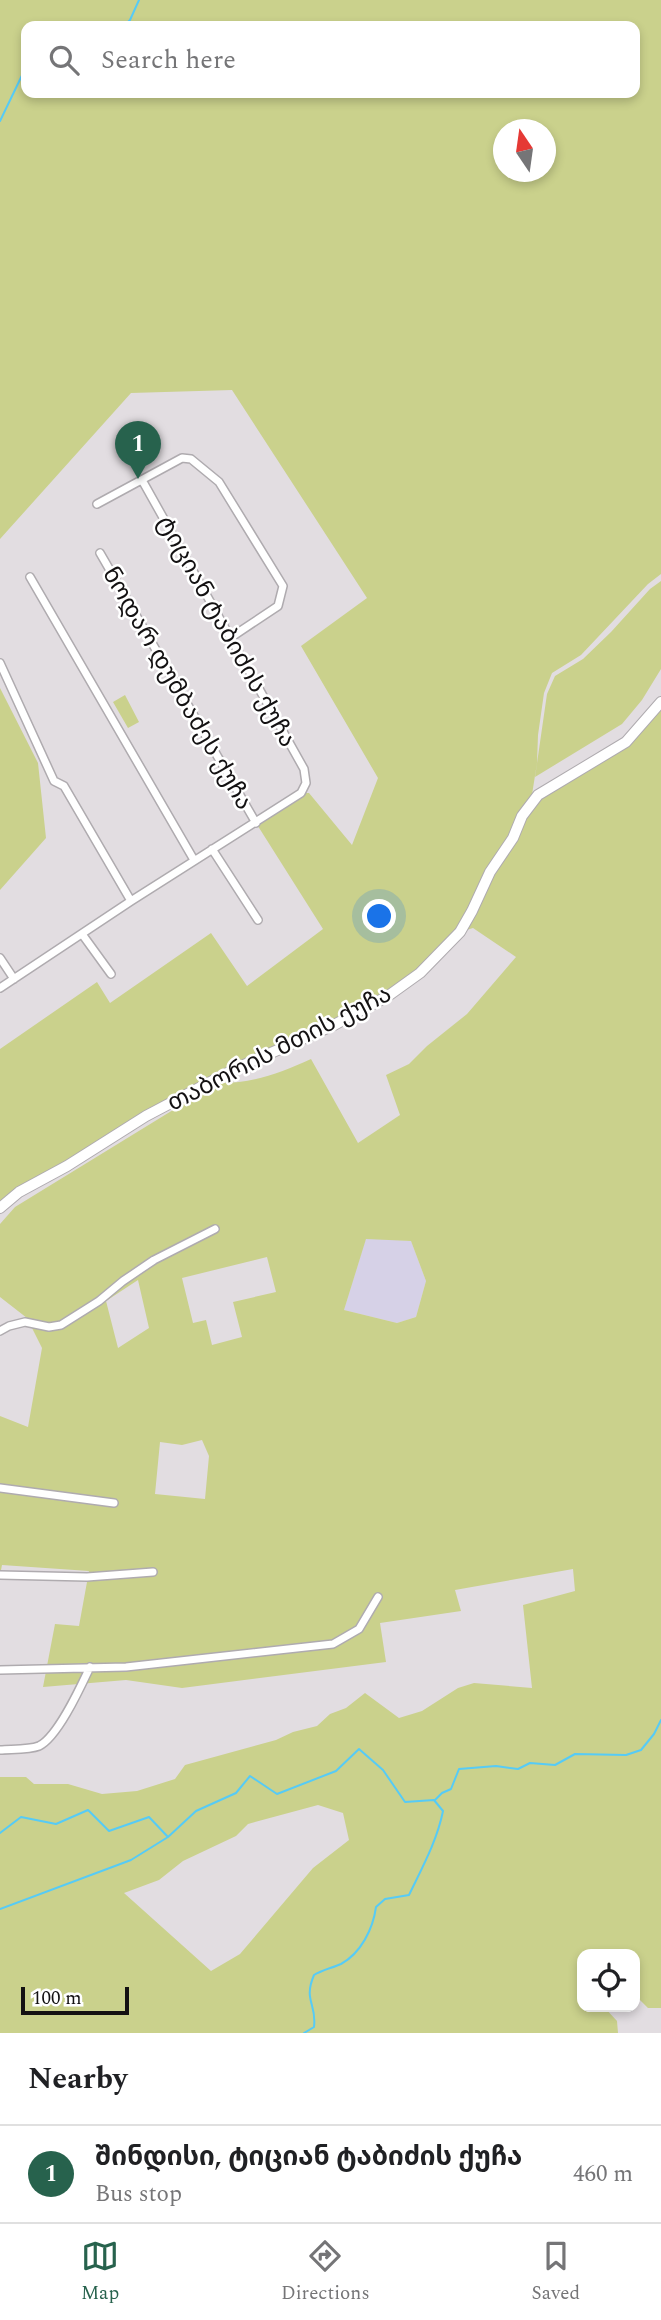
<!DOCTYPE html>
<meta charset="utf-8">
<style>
:root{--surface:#fff;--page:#f6f6f6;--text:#202124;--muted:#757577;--line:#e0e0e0;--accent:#27624d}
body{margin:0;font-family:Spectral,"Noto Sans Georgian",serif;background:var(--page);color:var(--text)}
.controls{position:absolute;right:21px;bottom:21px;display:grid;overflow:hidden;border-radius:14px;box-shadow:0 4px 10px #0003}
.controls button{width:63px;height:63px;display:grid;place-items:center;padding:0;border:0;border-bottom:2px solid var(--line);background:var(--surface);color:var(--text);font:35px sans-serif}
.compass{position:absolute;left:493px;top:119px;width:63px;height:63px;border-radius:50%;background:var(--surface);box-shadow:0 4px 10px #0003;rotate:347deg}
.scale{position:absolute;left:21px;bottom:18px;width:108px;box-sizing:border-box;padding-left:7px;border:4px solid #131112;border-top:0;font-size:19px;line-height:24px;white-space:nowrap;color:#131112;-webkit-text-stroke:5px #fff;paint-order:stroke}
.you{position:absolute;left:380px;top:917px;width:24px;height:24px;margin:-18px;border:5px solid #fff;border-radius:50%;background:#1a73e8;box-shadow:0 0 0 10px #1a73e833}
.badge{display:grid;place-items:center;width:46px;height:46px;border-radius:50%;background:var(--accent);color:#fff;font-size:23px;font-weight:700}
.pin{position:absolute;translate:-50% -58px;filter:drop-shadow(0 2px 4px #0008)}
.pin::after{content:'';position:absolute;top:37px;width:24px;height:21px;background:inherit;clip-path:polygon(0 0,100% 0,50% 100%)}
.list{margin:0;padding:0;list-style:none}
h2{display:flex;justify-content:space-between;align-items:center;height:91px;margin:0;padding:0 28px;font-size:30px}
h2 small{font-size:23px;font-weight:400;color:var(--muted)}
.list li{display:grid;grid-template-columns:46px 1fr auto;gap:21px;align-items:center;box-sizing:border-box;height:98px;padding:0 28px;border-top:2px solid var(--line)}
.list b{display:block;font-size:26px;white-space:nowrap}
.list p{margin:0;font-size:23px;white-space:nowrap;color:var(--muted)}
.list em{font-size:23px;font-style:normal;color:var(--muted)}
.icon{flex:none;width:38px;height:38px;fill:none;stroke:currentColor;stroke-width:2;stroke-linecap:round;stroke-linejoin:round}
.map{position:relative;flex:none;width:661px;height:2033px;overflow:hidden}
.search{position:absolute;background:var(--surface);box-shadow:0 4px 10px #0003;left:21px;right:21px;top:21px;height:77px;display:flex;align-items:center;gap:18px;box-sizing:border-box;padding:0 24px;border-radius:14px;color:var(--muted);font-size:26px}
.sheet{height:189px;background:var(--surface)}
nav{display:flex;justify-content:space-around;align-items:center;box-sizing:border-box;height:98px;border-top:2px solid var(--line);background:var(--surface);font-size:19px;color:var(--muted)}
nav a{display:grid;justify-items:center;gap:4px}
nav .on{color:var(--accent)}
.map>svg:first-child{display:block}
.industrial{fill:#d6d1e7}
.green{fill:#cad18c;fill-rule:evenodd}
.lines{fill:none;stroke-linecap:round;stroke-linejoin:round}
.stream{stroke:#56cbf6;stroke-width:2}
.minor-casing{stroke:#afabaf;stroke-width:10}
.secondary-casing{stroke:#afabaf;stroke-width:12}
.minor{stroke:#fff;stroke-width:7}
.secondary{stroke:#fff;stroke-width:10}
.labels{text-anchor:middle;stroke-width:5;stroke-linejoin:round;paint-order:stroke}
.street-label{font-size:24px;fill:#131112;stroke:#fff}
</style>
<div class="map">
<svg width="661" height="2033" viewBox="0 0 661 2033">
<rect width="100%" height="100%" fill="#e2dde1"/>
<!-- industrial -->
<path class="industrial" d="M366,1238L411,1241L426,1281L416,1317L397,1323L344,1310Z"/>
<!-- green -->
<path class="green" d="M0,0H661V574L648,584L581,655L552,673L544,693L538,735L537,763L531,801L623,744L661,703V2008H648L635,1995V1954H582V2007H604L617,2021L618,2033H0V1777H26L34,1784H68L102,1794L137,1791L175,1779L185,1765L276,1740L293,1732L317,1726L330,1714L346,1708L365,1693L399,1718L422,1711L458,1688L474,1683L532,1688L523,1605L575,1591L573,1569L455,1590L461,1611L380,1623L386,1662L182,1688L126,1680L43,1687L55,1624L79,1626L89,1571L2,1565L0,1575V1416L28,1427L42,1348L27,1318L0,1297V1224L15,1207L217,1083C251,1084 280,1073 311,1059L358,1143L400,1115L386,1075L409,1064L427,1046L467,1014L516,957L473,928L460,932L388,996L199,1087L0,1208V1049L97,982L110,1003L211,933L247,986L323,929L256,823L301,793H309L352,845L378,778L301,646L367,598L232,390L131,393L0,539ZM26,26H635V93H26ZM504,130H546V172H504ZM366,1239L411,1241L426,1281L416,1317L397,1323L344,1310ZM267,1257L276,1292L233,1302L242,1337L212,1345L206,1320L193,1323L182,1278ZM138,1280L149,1328L118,1348L106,1301ZM202,1440L209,1456L205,1499L155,1494L160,1442L182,1445ZM318,1805L343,1813L349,1840L313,1868L240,1954L211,1971L124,1893L159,1880L183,1861L236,1836L248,1824Z
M661,581V669L642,700L622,724L535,777L547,694L555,676L583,659L611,632L650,589Z
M0,688L38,763L46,838L0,890Z
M125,695L139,722L128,728L113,702Z"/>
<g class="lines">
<!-- stream -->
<path class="stream" d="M124,26L130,20L139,0
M0,121L26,67
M435,1800L442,1793L451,1789L459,1769L496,1766L518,1769L530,1763L555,1765L575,1754L626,1755L641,1750L654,1734L661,1720
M0,1833L21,1817L56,1824L88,1810L109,1831L149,1817L168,1837L196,1811L236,1793L250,1776L277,1794L336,1771L359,1749L383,1770L405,1802L434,1800
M0,1909L131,1860L168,1837
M304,2033L314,2027C317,2003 303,2001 314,1975C322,1970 332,1968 341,1964C361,1953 373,1929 376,1907L385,1899L409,1895C422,1868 437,1841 443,1811L434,1800"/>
<!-- minor casing -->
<g class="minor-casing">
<path id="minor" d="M97,504L182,458L191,459L219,482L283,586L278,606L230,638
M100,553L256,823
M30,577L194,860
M0,663L54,781L64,786L131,901
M212,849L258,920
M82,934L111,974
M0,958L14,979
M0,988L131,901L301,793L306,783L304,769L142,480
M0,1331L9,1326L25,1322L49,1327L61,1325L99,1301L123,1281L154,1260L215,1229
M0,1488L114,1503
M0,1575L87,1577L153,1572
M0,1670L126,1667L333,1644L359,1629L378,1597
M0,1750C11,1749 29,1750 39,1746C58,1737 81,1686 90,1667"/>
</g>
<!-- secondary casing -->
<g class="secondary-casing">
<path id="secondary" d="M0,1208L19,1192L67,1166L146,1116L237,1068L334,1025L388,996L420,973L460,932L472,911L490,872L513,838L522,816L538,795L626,742L661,702"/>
</g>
<!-- minor -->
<use href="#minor" class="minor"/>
<!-- secondary -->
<use href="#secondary" class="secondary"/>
</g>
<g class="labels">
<!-- street labels -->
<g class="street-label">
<text transform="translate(227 631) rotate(61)" y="8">ტიციან ტაბიძის ქუჩა</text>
<text transform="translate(178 688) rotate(60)" y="8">ნოდარ დუმბაძეს ქუჩა</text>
<text transform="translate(279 1048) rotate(-27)" y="8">თაბორის მთის ქუჩა</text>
</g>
</g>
</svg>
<div class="controls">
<button><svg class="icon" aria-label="locate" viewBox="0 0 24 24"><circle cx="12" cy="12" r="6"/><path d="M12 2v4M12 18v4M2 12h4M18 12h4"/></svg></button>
</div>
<svg class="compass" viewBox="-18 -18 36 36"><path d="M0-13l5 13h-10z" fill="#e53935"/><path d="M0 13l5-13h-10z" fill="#757577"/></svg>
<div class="scale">100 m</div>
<div class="you"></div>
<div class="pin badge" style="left:138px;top:479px">1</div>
<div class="search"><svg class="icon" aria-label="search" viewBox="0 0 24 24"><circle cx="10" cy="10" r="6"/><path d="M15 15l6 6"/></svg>Search here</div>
</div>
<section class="sheet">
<h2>Nearby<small></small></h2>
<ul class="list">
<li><span class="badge">1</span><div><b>შინდისი, ტიციან ტაბიძის ქუჩა</b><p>Bus stop</p></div><em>460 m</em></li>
</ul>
</section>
<nav>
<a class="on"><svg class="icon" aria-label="map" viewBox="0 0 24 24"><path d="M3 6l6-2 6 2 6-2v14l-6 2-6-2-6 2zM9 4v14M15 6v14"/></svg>Map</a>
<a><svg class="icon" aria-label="directions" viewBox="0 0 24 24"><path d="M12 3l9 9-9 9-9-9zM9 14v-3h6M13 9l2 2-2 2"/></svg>Directions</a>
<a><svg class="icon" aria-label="saved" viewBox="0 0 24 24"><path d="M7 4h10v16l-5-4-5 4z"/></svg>Saved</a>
</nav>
